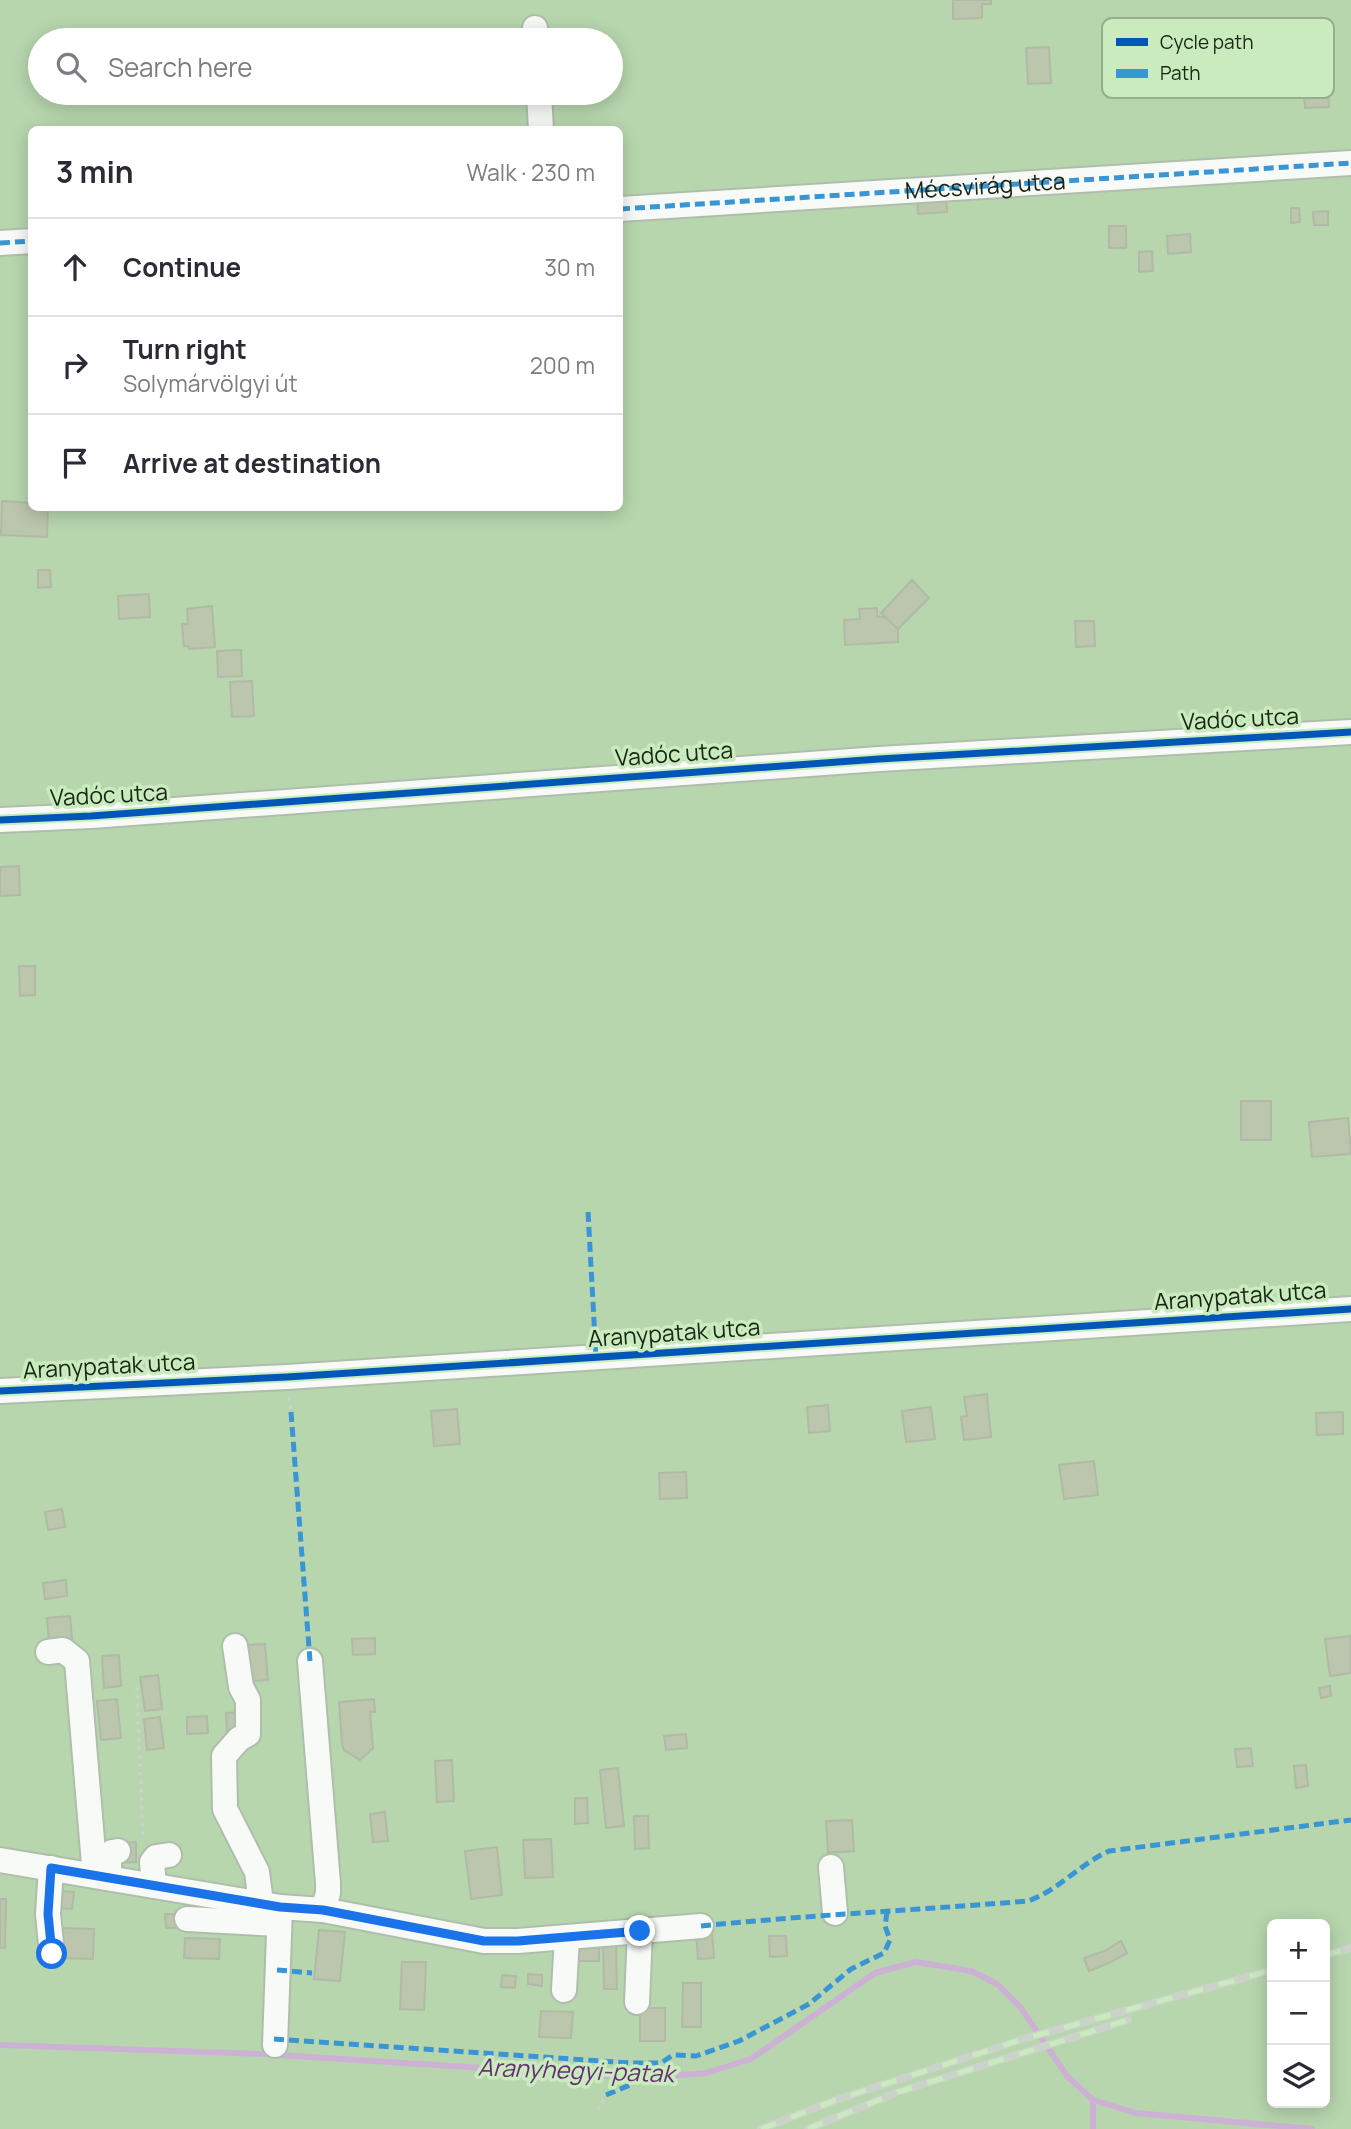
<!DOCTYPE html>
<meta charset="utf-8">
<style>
:root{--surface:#fff;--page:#f2f2f3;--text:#2b2b33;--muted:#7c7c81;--line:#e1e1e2}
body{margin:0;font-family:Manrope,sans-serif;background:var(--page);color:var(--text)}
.controls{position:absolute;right:21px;bottom:21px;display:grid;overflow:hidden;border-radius:10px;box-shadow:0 4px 18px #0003}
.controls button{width:63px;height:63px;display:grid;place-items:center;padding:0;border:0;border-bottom:2px solid var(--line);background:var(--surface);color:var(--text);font:35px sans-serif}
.stop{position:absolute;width:21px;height:21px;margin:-16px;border:5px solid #1a73e8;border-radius:50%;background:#fff}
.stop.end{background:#1a73e8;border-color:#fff;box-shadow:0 2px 7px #0008}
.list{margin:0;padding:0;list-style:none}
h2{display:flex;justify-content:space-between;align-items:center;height:91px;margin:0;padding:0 28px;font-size:30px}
h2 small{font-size:23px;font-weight:400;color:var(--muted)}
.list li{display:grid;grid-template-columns:46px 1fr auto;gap:21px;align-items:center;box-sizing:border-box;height:98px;padding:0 28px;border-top:2px solid var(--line)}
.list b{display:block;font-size:26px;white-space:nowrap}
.list p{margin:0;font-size:23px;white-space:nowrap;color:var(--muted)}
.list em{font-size:23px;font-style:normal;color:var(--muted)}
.icon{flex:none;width:38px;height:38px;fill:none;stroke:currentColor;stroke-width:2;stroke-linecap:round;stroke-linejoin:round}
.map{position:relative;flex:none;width:1351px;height:2129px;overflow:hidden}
.search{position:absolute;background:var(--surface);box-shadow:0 4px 18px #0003;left:28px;top:28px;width:595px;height:77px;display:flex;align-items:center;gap:18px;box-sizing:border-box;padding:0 24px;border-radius:38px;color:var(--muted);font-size:26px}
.panel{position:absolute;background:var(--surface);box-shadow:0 4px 18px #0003;left:28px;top:126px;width:595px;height:385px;border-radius:10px}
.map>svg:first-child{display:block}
.green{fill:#b7d6ae;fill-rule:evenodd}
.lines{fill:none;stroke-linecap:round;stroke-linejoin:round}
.stream{stroke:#cdb1d5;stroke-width:6}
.building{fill:#bbc6ad;stroke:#b0baa6;stroke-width:2}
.minor-casing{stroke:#afbeab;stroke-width:28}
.path{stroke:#ccd2cb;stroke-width:3.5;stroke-dasharray:3.5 5;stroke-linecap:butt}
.minor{stroke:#f8faf7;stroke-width:24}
.rail-casing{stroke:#cbd2ca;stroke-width:8}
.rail{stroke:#c9ebbe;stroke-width:5;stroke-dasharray:16;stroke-linecap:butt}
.quiet{stroke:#3995d3;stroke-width:5;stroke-dasharray:10 5;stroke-linecap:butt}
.cycleway-casing{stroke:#c9ebbe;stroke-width:11}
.cycleway{stroke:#0057b8;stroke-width:7}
.route{stroke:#1a73e8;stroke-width:9}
.labels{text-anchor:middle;stroke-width:7;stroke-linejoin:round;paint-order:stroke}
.street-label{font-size:23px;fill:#192515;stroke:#c9ebbe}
.water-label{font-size:24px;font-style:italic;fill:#672e77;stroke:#c9ebbe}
.key{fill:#c9ebbe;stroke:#94b08b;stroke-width:2}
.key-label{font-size:19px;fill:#192515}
</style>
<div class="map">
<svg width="1351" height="2129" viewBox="0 0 1351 2129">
<rect width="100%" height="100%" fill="#cee0c8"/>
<!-- green -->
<path class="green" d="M0,0H1351V2129H0ZM40,40H611V93H40ZM32,130H620V508H32ZM1272,1924H1325V2103H1272Z"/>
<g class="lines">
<!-- stream -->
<path class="stream" d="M0,2045L264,2054L640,2078L706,2073L751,2059L875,1973L916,1962L971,1971L997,1984L1021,2008L1067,2076L1093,2100L1136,2113L1312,2129
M1093,2100V2129"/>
</g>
<!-- building -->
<path class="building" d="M953,0H991V4H982V18L953,19Z
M1049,47L1051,83L1028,84L1026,48Z
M1327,80L1329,107L1305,108L1303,82Z
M946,193L947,212L918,214L917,194Z
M1291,208H1299L1300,222L1291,223Z
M1328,211V225H1314L1313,212Z
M1109,226H1126V248H1109Z
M1190,234L1191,252L1168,254L1167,236Z
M1152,251L1153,271L1139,272V252Z
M2,501L32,503V508H48L47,537L1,535Z
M38,570H50L51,587L38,588Z
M912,580L929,598L898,629L881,613Z
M149,594L150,617L119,619L118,596Z
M212,606L215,647L189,649L188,646H184L182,624H188L187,609Z
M877,608V616L886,618L898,629V642L845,645L844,620L860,619L859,609Z
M1075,621H1094L1095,646L1076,647Z
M241,650L242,676L218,677L217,651Z
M252,681L254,716L232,717L230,682Z
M19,866L20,895L0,896V867Z
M19,966H35V995L20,996Z
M1241,1101H1271V1140H1241Z
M1348,1118L1351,1154L1312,1157L1309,1122Z
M987,1394L991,1437L964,1440L961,1417L967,1416L964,1397Z
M828,1405L830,1431L809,1433L807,1407Z
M931,1407L935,1439L906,1442L902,1411Z
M457,1409L460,1444L434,1446L431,1411Z
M1343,1412V1434L1317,1435L1316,1413Z
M1094,1461L1098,1495L1064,1499L1059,1465Z
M686,1472L687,1498L660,1499L659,1473Z
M62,1509L65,1527L48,1530L45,1512Z
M66,1580L67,1596L45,1599L43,1583Z
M70,1616L72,1639L49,1641L47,1618Z
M1351,1636V1673L1330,1676L1325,1639Z
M375,1638V1654L353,1655L352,1639Z
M265,1644L268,1680L246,1682L244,1645Z
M119,1655L121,1686L104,1688L102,1656Z
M158,1675L162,1709L145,1711L140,1677Z
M1330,1686L1331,1696L1321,1698L1319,1688Z
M117,1699L121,1738L101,1740L97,1701Z
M374,1699L375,1712H370L373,1748L360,1760L344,1750L342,1744L339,1702Z
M243,1712L244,1731L227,1732L226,1713Z
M207,1716L208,1733L187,1734V1717Z
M160,1717L164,1748L147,1750L144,1719Z
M686,1734L687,1748L666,1750L664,1736Z
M1251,1748L1253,1766L1237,1767L1235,1749Z
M452,1760L454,1801L437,1802L435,1761Z
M1306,1765L1308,1786L1296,1788L1294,1766Z
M618,1768L624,1826L606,1828L600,1770Z
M575,1798H587L588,1823L575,1824Z
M385,1812L388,1841L373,1842L370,1814Z
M634,1816H648L649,1848L635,1849Z
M852,1820L854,1851L828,1853L826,1821Z
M551,1839L553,1877L525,1878L523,1840Z
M136,1842V1862L118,1863V1843Z
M497,1847L502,1895L471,1899L465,1851Z
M57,1891L74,1892L72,1909L55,1908Z
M0,1899H6L5,1948H0Z
M165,1914H183V1928H166Z
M63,1928L94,1929L93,1959L62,1958Z
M319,1930L345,1932L340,1981L314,1979Z
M712,1932L714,1958L698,1959L696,1933Z
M769,1936H786L787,1956L770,1957Z
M185,1938L220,1939L219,1959L184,1958Z
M1121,1941L1127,1953L1109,1963L1089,1971L1084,1958L1104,1951Z
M577,1943H599V1961H577Z
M616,1943L617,1989H604L603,1944Z
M402,1962H426L424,2010L400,2009Z
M528,1974L542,1975V1986L528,1984Z
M502,1975L516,1976L515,1988L501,1987Z
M683,1983H701V2027H682Z
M640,2008H665V2041H640Z
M541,2011L573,2012L571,2038L539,2037Z"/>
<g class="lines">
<!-- minor casing -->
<g class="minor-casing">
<g id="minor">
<path d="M535,28L536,40"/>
<path d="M539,93L541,130"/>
<path id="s1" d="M620,209L1351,163"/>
<path d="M0,243L32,241"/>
<path d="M0,820L91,816L879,759L1351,732"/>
<path d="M0,1391L287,1377L1351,1309"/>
<path d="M235,1646L241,1687L248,1700V1734L239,1739L224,1756L225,1809L257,1872L261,1903"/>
<path d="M48,1652L63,1650L77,1661L95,1876"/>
<path d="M310,1661L328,1883V1893L323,1910"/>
<path d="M0,1860L280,1907L323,1910L484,1941H518L701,1926"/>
<path d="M831,1867L835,1913"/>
<path d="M51,1868L48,1914L52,1954"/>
<path d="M109,1878V1856L112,1852L118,1851"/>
<path d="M154,1886L152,1862L156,1857L169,1855"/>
<path d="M187,1919L279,1924"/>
<path d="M564,1990L567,1937"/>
<path d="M637,2002L640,1931"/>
<path d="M275,2045L280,1907"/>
</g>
</g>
<!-- path -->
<path class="path" d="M289,1397L291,1412
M137,1687L143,1840
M631,2072V2063
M598,2110L606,2095"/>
<!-- minor -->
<use href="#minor" class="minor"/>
<!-- rail casing -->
<g class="rail-casing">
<path id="rail" d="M1325,1955L1351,1948
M761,2129L836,2100L1023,2039L1272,1970
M808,2129L898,2092L1128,2020"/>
</g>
<!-- rail -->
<use href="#rail" class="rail"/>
<!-- quiet -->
<path class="quiet" d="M620,209L1351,163
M0,243L32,241
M588,1212L596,1357
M291,1412L310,1661
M701,1926C810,1915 919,1910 1028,1901C1059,1890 1080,1864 1109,1851L1351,1820
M277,1970L312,1973
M274,2039L631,2063H661L673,2055L696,2056L739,2041L809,2004L851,1969L884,1953L890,1940L885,1926L887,1912
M606,2095L630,2085L631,2072"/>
<!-- cycleway casing -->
<g class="cycleway-casing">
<path id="cycleway" d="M0,820L91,816L879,759L1351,732
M0,1391L287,1377L1351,1309"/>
</g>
<!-- cycleway -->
<use href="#cycleway" class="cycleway"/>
</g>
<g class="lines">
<!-- route -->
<path class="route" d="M52,1954L48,1914L51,1868L280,1907L323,1910L484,1941H518L640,1931"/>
</g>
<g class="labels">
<!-- street labels -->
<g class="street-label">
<text dy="8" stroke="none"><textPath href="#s1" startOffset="366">Mécsvirág utca</textPath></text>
<text transform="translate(1240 719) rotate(-3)" y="8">Vadóc utca</text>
<text transform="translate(674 754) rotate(-4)" y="8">Vadóc utca</text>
<text transform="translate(109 795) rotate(-3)" y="8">Vadóc utca</text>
<text transform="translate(1240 1296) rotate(-4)" y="8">Aranypatak utca</text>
<text transform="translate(674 1333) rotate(-4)" y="8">Aranypatak utca</text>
<text transform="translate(109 1366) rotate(-3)" y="8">Aranypatak utca</text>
</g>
<!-- water labels -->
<g class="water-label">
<text transform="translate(576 2071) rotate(2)" y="8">Aranyhegyi-patak</text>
</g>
</g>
<!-- legend -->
<rect x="1102" y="18" width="232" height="80" rx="10" class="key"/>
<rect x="1116" y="38" width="32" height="8" fill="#0057b8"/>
<rect x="1116" y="69" width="32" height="9" fill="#3995d3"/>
<g class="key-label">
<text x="1160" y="49">Cycle path</text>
<text x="1160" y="80">Path</text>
</g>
</svg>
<div class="controls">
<button>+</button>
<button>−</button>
<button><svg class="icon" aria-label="layers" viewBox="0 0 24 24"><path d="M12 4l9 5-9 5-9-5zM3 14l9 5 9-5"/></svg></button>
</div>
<div class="stop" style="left:52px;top:1954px"></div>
<div class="stop end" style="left:640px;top:1931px"></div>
<div class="search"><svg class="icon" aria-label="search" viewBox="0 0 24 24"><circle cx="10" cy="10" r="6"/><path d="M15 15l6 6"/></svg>Search here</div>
<section class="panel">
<h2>3 min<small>Walk · 230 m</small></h2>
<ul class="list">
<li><svg class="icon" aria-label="ahead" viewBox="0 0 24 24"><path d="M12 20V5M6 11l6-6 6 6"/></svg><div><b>Continue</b></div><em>30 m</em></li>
<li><svg class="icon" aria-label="right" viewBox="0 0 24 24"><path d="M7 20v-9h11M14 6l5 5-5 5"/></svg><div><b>Turn right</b><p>Solymárvölgyi út</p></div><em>200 m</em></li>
<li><svg class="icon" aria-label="arrive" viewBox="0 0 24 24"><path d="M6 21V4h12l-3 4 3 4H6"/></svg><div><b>Arrive at destination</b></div></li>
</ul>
</section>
</div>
